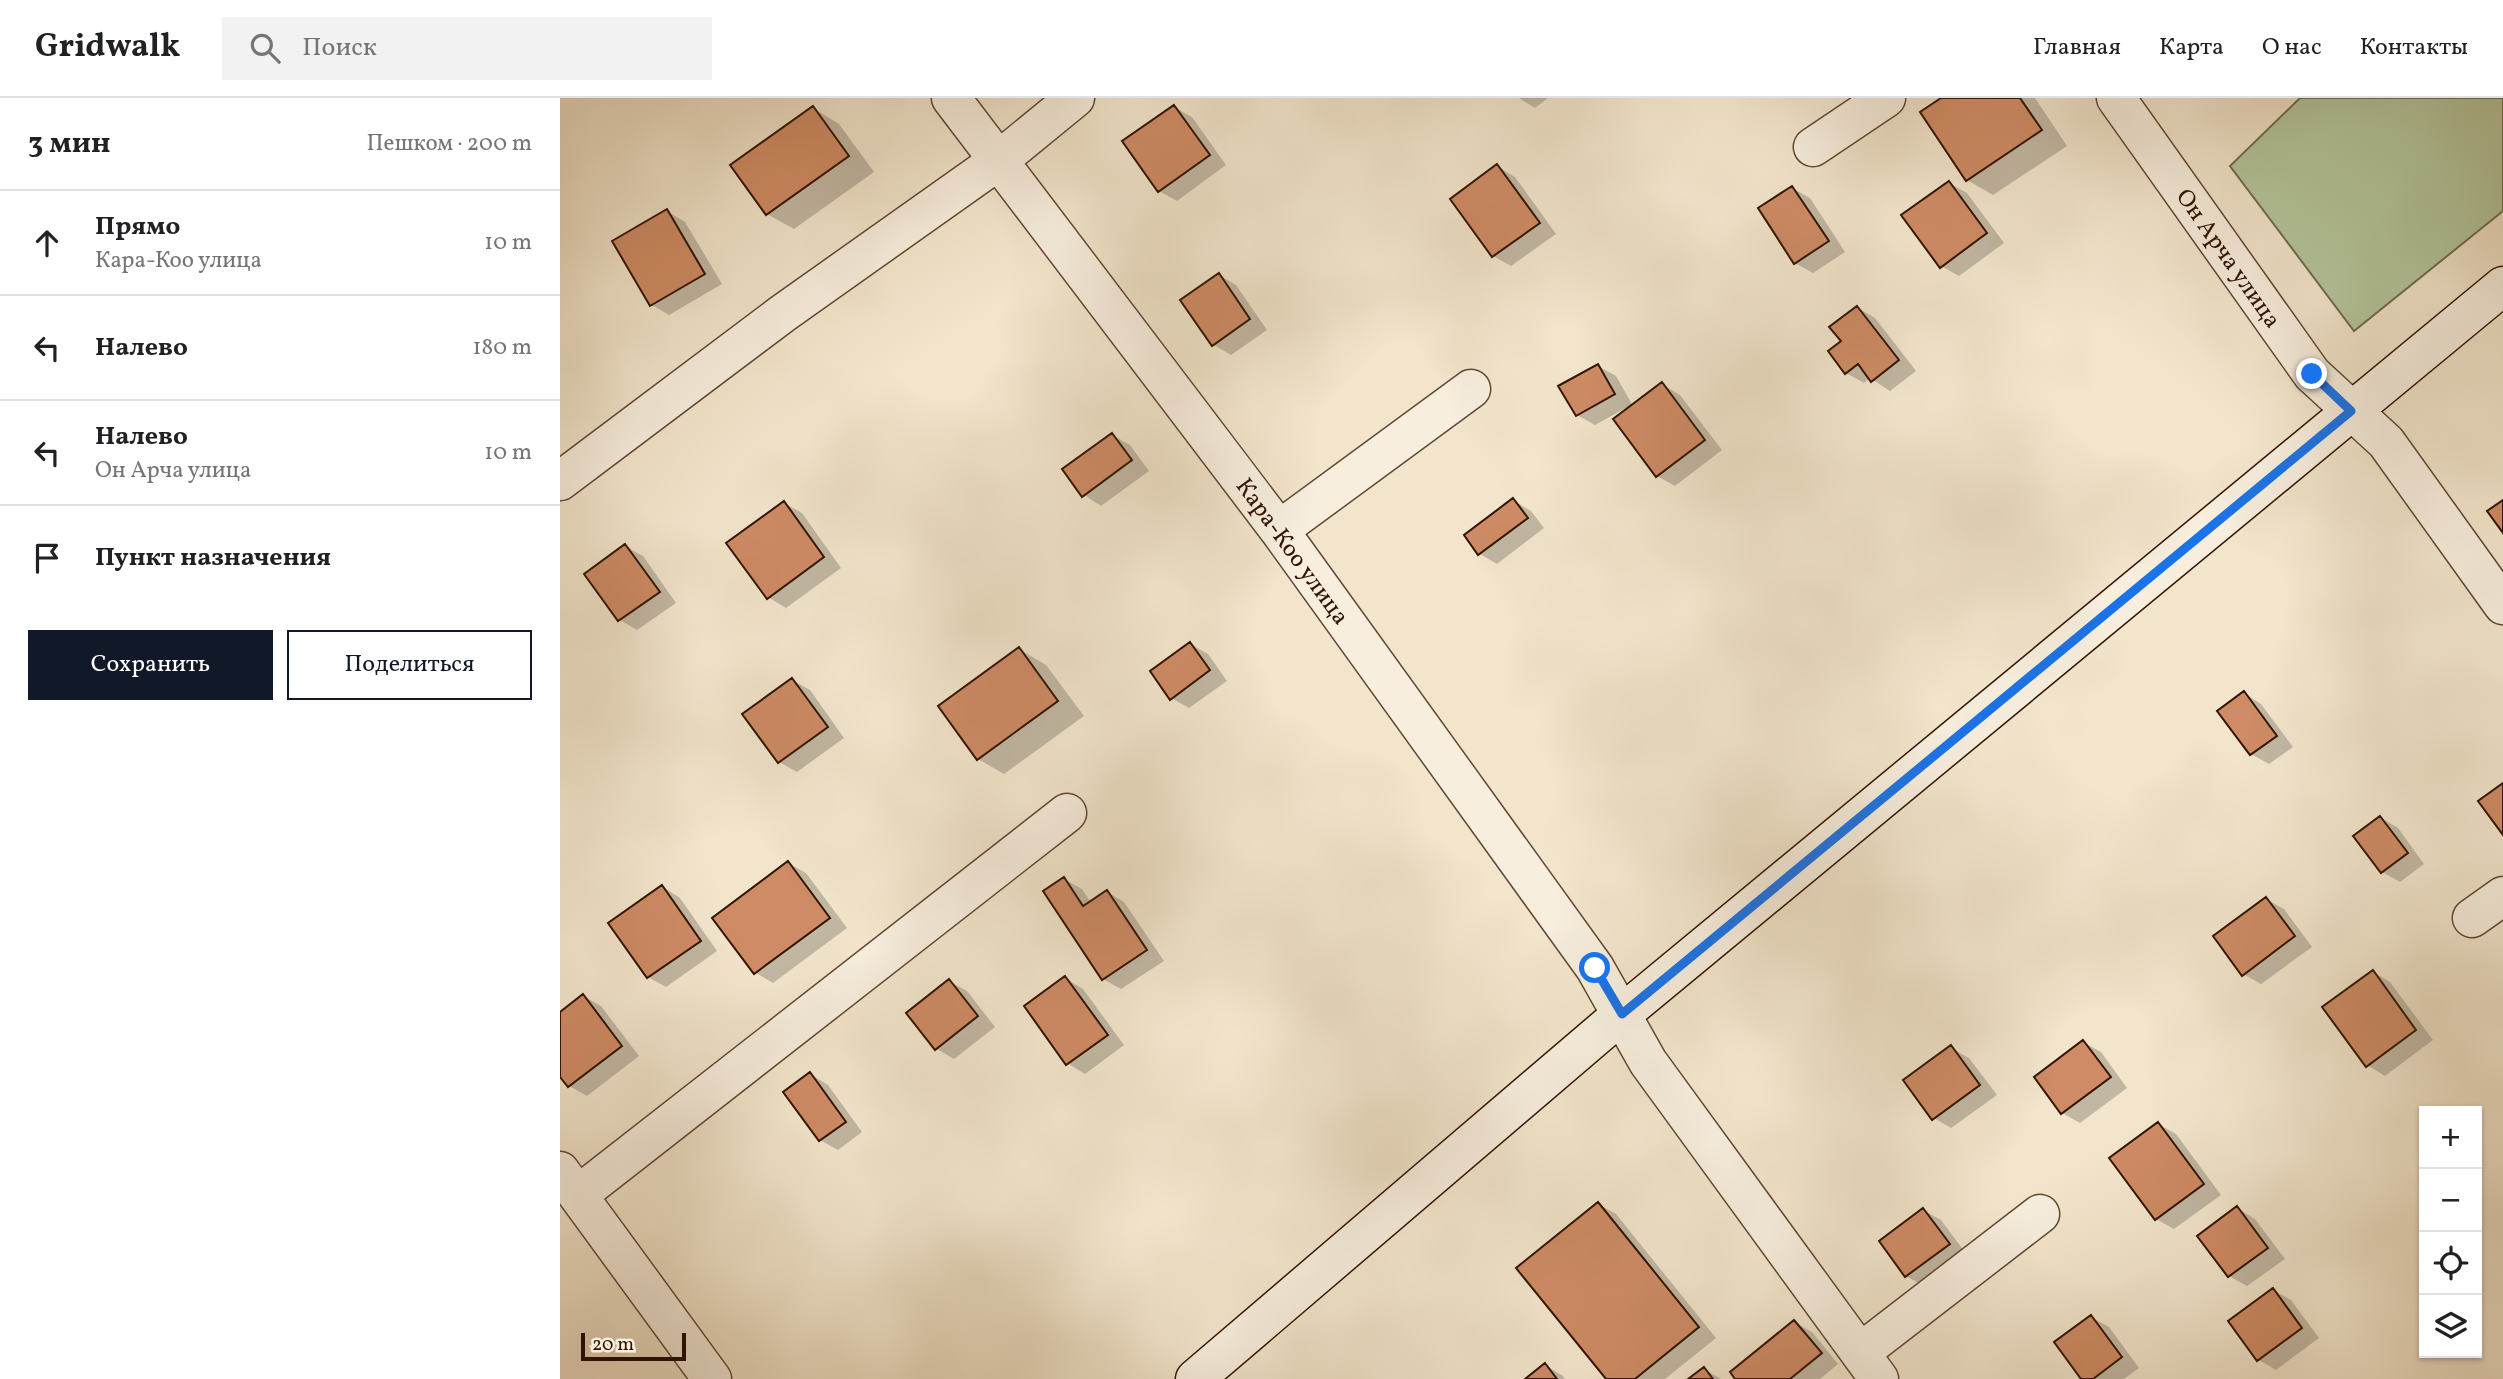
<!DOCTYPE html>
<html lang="ru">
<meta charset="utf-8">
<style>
:root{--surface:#fff;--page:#f2f2f2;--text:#202124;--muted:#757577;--line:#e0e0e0;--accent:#111827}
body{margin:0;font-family:Vollkorn,serif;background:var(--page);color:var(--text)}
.controls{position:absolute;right:21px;bottom:21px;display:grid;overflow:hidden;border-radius:0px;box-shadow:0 2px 5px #0004}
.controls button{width:63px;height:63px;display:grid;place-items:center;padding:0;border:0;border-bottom:2px solid var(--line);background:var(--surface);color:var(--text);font:35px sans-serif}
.scale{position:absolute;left:21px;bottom:18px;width:105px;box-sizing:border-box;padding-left:7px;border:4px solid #311400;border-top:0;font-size:19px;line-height:24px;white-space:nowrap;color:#311400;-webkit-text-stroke:5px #f7eede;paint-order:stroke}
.stop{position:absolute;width:21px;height:21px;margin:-16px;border:5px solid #1a73e8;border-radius:50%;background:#fff}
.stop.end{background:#1a73e8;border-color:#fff;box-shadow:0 2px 7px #0008}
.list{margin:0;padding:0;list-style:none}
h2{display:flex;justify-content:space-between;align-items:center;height:91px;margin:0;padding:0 28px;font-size:30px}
h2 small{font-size:23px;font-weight:400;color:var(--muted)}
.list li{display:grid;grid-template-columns:46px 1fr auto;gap:21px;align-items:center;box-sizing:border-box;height:105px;padding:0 28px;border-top:2px solid var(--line)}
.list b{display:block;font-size:26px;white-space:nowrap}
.list p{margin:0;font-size:23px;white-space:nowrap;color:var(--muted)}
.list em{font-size:23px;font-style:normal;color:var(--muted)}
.actions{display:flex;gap:14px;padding:21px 28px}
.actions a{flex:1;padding:16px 0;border:2px solid var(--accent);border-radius:0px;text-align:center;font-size:24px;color:var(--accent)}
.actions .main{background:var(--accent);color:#fff}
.icon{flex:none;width:38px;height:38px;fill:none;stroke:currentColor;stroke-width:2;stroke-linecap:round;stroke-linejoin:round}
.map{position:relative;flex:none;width:1943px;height:1281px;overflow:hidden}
header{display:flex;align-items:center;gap:42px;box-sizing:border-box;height:98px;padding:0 35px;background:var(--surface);border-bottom:2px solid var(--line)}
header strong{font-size:33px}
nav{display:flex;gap:38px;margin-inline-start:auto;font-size:24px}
.search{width:490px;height:63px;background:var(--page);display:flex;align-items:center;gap:18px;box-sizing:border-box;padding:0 24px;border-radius:0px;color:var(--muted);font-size:26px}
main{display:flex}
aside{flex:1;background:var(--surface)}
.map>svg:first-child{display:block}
.green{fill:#b4c69d;stroke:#726d4e;stroke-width:2}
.shadow{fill:#0003}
.building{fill:#ce8b65;stroke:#311400;stroke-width:2}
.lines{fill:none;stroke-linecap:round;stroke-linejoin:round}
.street-casing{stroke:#614833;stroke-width:41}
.secondary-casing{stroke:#311400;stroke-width:41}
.street{stroke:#f7eede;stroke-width:38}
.secondary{stroke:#f7eede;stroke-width:38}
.route{stroke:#1a73e8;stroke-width:9}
.labels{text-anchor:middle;stroke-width:5;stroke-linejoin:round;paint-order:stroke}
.street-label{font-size:24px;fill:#311400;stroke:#f7eede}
</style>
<header>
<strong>Gridwalk</strong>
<div class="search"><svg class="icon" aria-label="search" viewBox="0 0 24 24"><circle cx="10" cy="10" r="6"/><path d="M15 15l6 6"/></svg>Поиск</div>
<nav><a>Главная</a><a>Карта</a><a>О нас</a><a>Контакты</a></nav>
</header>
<main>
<aside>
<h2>3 мин<small>Пешком · 200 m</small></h2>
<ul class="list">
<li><svg class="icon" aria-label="ahead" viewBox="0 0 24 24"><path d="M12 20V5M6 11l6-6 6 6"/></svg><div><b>Прямо</b><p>Кара-Коо улица</p></div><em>10 m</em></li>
<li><svg class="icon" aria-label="left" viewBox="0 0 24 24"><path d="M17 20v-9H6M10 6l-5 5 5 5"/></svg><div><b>Налево</b></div><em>180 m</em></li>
<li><svg class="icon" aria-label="left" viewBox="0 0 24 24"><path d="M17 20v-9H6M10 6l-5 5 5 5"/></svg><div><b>Налево</b><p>Он Арча улица</p></div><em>10 m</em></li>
<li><svg class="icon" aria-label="arrive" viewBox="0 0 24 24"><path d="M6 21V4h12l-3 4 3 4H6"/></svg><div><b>Пункт назначения</b></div></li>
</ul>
<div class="actions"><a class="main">Сохранить</a><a>Поделиться</a></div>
</aside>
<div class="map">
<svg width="1943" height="1281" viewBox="0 0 1943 1281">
<rect width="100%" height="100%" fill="#f2e5cc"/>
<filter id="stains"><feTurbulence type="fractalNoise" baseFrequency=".00286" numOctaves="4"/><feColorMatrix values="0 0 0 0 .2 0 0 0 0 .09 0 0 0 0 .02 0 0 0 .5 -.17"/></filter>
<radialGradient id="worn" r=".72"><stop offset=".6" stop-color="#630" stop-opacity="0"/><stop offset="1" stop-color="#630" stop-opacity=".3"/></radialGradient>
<!-- green -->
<path class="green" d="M1740,0H1943V113L1794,233L1670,68Z"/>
<!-- shadow -->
<path class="shadow" d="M959,0H988L975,10Z
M1384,0H1475L1507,48L1433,97L1407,82Z
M614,9L632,19L666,67L617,103L599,93Z
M253,10L279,26L314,74L234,131L207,116Z
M937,68L955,79L996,136L951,168L933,158Z
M1389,85L1407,95L1444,145L1399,178L1381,168Z
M1232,90L1250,100L1285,154L1253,175L1235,165Z
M107,113L125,124L162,186L109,217L92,207Z
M659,177L676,187L707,232L671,257L654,247Z
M1298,210L1315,220L1356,273L1330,293L1310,280L1304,285L1286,275L1283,244Z
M1038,268L1056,278L1073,308L1102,286L1120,297L1162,352L1115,388L1097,378L1071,307L1035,327L1017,317Z
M552,337L570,347L589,373L541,408L524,397Z
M953,402L971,413L984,430L937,466L920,456Z
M224,405L242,415L281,470L226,510L208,499Z
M65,448L83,458L116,505L77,532L60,522L26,476Z
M630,546L648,556L667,583L629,610L611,600Z
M459,551L486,567L524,618L444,676L418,661Z
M232,582L250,592L284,640L237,674L219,664Z
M1684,595L1701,606L1733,649L1709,666L1691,656L1660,613Z
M1821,720L1838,730L1864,766L1840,784L1822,774Z
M228,765L246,775L287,830L213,885L196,875L154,820Z
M504,781L522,791L531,805L547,794L564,804L604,863L561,891L543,881Z
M103,789L120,800L157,853L106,889L88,879Z
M1706,801L1724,811L1752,849L1701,886L1683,876Z
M1813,874L1830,884L1873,942L1825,978L1807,967Z
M505,880L523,891L564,947L525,976L507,965Z
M389,883L407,893L435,929L394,961L377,951Z
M23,898L41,908L79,958L27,998L9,988L0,976V916Z
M1523,944L1541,954L1567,990L1520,1025L1502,1015Z
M1391,950L1409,960L1437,997L1391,1030L1374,1020Z
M250,976L268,987L302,1034L278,1052L260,1042Z
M1598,1026L1616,1036L1661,1097L1614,1131L1596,1121Z
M1038,1106L1056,1116L1156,1240L1105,1281H1048Z
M1677,1110L1695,1121L1725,1161L1687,1188L1669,1178L1640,1138Z
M1363,1112L1381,1122L1407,1157L1364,1188L1346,1178Z
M1713,1192L1731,1202L1759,1240L1716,1272L1699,1262Z
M1531,1219L1549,1229L1579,1270L1564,1281H1524Z
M1234,1224L1252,1234L1278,1266L1260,1281H1177Z
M985,1267L1003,1278L1005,1281H967Z
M1144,1271L1161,1281H1131Z"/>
<!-- building -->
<path class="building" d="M1381,0H1460L1482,32L1406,83L1360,14Z
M614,7L650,57L598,94L562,43Z
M253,8L289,58L206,117L170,67Z
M937,66L980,125L932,159L890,101Z
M1389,83L1427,135L1380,170L1341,117Z
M1232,88L1269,143L1234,166L1198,110Z
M107,111L145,176L90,208L52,143Z
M659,175L690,221L652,248L620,202Z
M1297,208L1339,262L1311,284L1298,266L1285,276L1268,253L1281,243L1269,229Z
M1038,266L1055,296L1016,318L998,288Z
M1102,284L1145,342L1096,379L1053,321Z
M552,335L572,362L522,399L502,371Z
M953,400L968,420L918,457L904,437Z
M1943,402V435L1927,413Z
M224,403L264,459L207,501L166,445Z
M65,446L100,494L58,523L24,476Z
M630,544L650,572L610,602L590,573Z
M459,549L498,603L417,662L378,608Z
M232,580L268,629L218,665L182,616Z
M1684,593L1717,638L1690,657L1657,613Z
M1943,685V737L1918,703Z
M1820,718L1848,755L1821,775L1793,738Z
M228,763L270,820L194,876L152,820Z
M504,779L523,808L547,792L587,852L542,882L483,793Z
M102,787L141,843L87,880L48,825Z
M1706,799L1735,838L1682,878L1653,838Z
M1813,872L1856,932L1806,969L1762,909Z
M505,878L548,937L506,967L464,908Z
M389,881L418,918L375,952L346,915Z
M23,896L62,948L8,989L0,979V914Z
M1523,942L1551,979L1501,1016L1474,979Z
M1391,947L1420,987L1372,1022L1343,982Z
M250,974L286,1024L259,1043L223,994Z
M1598,1024L1644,1086L1595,1122L1549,1060Z
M1038,1104L1139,1229L1075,1281H1046L956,1170Z
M1677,1108L1708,1150L1668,1179L1637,1138Z
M1363,1110L1390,1146L1345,1179L1319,1143Z
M1713,1190L1742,1230L1697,1263L1668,1223Z
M1531,1217L1562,1259L1533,1281H1521L1494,1244Z
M1234,1222L1262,1255L1230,1281H1175L1170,1274Z
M985,1265L997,1281H965Z
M1144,1269L1153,1281H1128Z"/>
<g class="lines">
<!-- street casing -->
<g class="street-casing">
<path id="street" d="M391,0L719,432L1035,870L1088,964L1319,1281
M1556,0L1752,276L1826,344L1943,507
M1253,49L1326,0
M0,383L222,216L438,63L515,0
M719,432L911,291
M1912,820L1943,798
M0,1073L152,1281
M18,1097L507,715
M1301,1254L1480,1116"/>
</g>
<!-- secondary casing -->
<g class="secondary-casing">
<path id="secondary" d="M635,1281L1062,916L1943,188"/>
</g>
<!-- street -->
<use href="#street" class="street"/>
<!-- secondary -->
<use href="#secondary" class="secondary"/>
</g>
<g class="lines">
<!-- route -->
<path class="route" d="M1035,870L1062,916L1791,313L1752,276"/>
</g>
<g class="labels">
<!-- street labels -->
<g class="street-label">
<text transform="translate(1669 160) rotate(55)" y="8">Он Арча улица</text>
<text transform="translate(733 453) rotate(54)" y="8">Кара-Коо улица</text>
</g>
</g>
<rect width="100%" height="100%" filter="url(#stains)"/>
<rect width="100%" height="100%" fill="url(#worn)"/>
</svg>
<div class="controls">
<button>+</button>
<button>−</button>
<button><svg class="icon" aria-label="locate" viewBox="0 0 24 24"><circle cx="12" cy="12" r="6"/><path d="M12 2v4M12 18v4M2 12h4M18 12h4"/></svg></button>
<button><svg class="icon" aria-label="layers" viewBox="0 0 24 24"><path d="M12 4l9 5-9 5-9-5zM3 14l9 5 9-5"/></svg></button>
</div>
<div class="scale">20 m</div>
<div class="stop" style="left:1035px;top:870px"></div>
<div class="stop end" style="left:1752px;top:276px"></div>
</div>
</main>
